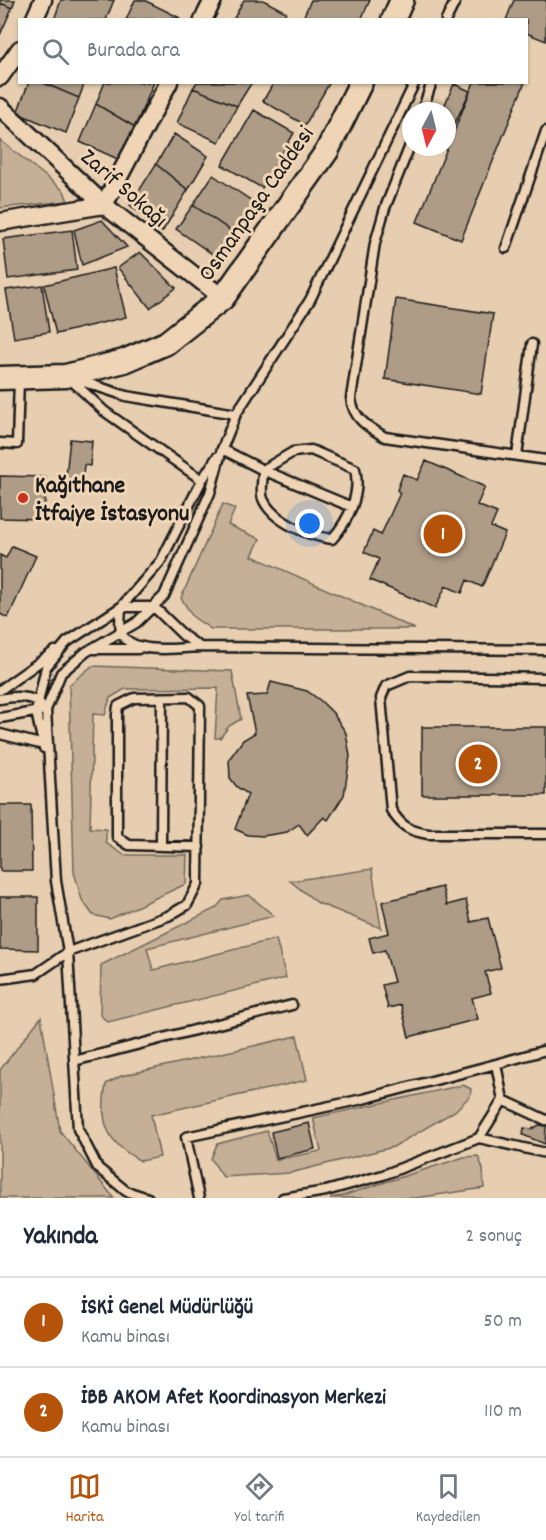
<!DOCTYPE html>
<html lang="tr">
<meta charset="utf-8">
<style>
:root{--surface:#fff;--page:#f2f2f3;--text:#1f2937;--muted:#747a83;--line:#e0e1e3;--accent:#b45309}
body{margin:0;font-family:Dekko,sans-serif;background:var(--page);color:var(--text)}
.compass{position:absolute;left:402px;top:102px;width:54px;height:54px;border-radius:50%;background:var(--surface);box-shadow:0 2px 4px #0004;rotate:187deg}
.you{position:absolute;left:310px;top:524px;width:21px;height:21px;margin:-15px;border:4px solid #fff;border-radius:50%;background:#1a73e8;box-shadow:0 0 0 9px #1a73e833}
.badge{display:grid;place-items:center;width:39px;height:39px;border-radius:50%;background:var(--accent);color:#fff;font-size:20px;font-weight:700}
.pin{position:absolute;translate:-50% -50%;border:3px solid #fff;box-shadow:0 2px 6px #0006}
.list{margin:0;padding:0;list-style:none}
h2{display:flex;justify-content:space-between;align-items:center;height:78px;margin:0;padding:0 24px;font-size:26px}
h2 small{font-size:20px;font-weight:400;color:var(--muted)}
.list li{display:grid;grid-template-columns:39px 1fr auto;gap:18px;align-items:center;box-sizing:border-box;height:90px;padding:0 24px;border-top:2px solid var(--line)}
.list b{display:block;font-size:22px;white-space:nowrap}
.list p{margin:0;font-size:20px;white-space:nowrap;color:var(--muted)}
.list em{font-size:20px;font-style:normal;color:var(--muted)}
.icon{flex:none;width:33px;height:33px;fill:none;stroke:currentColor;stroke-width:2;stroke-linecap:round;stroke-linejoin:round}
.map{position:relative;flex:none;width:546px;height:1198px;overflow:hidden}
.search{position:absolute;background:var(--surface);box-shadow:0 2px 4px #0004;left:18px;right:18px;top:18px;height:66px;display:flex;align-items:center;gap:15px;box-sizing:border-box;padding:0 21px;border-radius:0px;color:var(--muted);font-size:22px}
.sheet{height:258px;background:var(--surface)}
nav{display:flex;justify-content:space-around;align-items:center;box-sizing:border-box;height:84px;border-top:2px solid var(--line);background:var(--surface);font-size:16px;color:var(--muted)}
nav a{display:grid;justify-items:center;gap:3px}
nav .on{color:var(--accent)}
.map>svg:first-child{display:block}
.green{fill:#c5b097;stroke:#70665a;stroke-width:1.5}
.building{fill:#ae9c87;stroke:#1c1c1c;stroke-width:1.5}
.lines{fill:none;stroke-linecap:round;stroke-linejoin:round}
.lane-casing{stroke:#1c1c1c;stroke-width:13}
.street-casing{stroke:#1c1c1c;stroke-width:21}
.secondary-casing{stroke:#1c1c1c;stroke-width:27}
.lane{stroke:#efd5b6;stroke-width:8}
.street{stroke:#efd5b6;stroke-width:16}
.secondary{stroke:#efd5b6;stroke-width:22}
.poi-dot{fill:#c8321e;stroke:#efd5b6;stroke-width:2}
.labels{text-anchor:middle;stroke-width:6;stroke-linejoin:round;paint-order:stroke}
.street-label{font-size:24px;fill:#1c1c1c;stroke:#efd5b6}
.poi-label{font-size:24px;font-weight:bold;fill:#1c1c1c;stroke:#efd5b6;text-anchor:start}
</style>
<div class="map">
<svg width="546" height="1198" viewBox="0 0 546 1198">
<rect width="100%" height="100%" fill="#e7ceb0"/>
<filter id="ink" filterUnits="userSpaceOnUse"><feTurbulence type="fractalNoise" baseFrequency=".0167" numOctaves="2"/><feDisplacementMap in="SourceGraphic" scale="12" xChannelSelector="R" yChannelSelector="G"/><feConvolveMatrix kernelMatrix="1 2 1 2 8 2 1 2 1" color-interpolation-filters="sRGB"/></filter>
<g filter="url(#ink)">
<!-- green -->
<path class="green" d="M0,140L64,191L68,201L0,208Z
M223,504L235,509L228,525L260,539L252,556L415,629H211L193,617L181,598Z
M92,666L232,671L241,719L229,726L220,738H215L218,688L125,689L110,698L105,715L93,714L90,828L106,829V843L124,855H187L186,884L110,919L93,915L82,900L74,872L69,685Z
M372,869L381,928L318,903L290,881Z
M249,895L274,916L147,948L153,970L276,939L286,978L108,1022L100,1015L101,965L216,908L223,900Z
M41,1017L60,1131L114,1198H0V1070Z
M297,1036L307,1080L151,1115L160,1157L141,1161C106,1143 99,1122 106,1084L121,1076Z
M463,1085L471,1089L470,1096L455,1111L393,1147L290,1173L223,1177L211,1159L217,1144L267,1131L276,1160L321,1151L313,1118Z
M478,1156L483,1169L484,1188L415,1198H330L342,1196L464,1157Z"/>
<!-- building -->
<path class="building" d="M0,0H15L12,8L0,3Z
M61,0H114L106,20H54Z
M135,0H144L180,18L126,20Z
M244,0H263L286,12L281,20H236L234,18Z
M311,0H370L361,20H302Z
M514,0H546V41L526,33V20H506Z
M0,3L12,8L0,35Z
M29,82H41L79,98L66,133L17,113Z
M41,82H85L79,98Z
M105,82H154L135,127L96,104Z
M197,82H252L237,106L193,88Z
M274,82H330L305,125L263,101Z
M474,82H525L461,240L417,222Z
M454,84L470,91L455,123L447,119V111H442Z
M193,88L237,106L219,142L177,123Z
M96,104L135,127L120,160L80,142Z
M254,110L294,133L262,188L222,165Z
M174,134L208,156L188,190L156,164Z
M156,164L188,190L162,232L130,205Z
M213,175L255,203L234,233L193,205Z
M193,205L234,233L218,258L176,229Z
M102,220L127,247L82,265L74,230Z
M72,230L77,270L8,279L3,239Z
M140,252L176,288L150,308L118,268Z
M114,268L126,317L56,334L44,285Z
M42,285L49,332L14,338L6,290Z
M396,299L493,314L481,394L385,379Z
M70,439L92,441L90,466L84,465L81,495L64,494Z
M426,461L485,487L477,505L497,513L491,527L505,533L482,587L467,580L462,593L446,586L435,608L370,580L379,559L364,552L373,531L381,535L400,493L397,490L403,474L417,480Z
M0,476L46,477L44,519L0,518Z
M12,546L36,556L8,618L0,614V555L6,558Z
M271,682L307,691L321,701L333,713L346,733L350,756L344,795L328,820L324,817L307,835L299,824L287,832L263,836L248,835L235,829L248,794L237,787L230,778L229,759L243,740L255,733L247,696L267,695Z
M422,727H546V795H422Z
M0,805H31L32,871H0Z
M442,887L447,905L466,900L471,922L488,918L501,968L485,972L491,993L472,998L478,1019L409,1037L401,1005L388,1008L382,985L394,982L385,950L373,953L369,938L389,933L382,902Z
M0,897H38V950L0,949Z
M309,1123L315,1149L277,1158L271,1132Z
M539,1125L546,1126L545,1144L523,1135L524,1128L532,1129Z"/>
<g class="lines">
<!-- lane casing -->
<g class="lane-casing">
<path id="lane" d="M446,20L456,0
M422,111L432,82
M411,143L385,208L375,243L351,398C353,419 368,427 385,437L546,460
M506,248L546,131
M69,378L104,411L202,480
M75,379L126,396L236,414
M0,443L17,444L19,379
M222,449L263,470L352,507
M311,450L355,469C361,494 349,520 332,539C309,536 273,522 263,499C260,492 263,479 263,470L293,452Z
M517,456L532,344
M121,607H154L184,636L200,647C181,648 127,656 121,631C119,624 121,614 121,607Z
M200,647L546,650
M91,649H138
M546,678L410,676L386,686L381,698L391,810C401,826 409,831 428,834H546
M0,690L55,651
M0,699C13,696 32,695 41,705
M0,718L40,711
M0,734L44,745
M44,748L36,712L46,667L67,642L121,607L161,561L202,480L217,457
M161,845L162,699
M0,979L36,974L68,952L168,916L187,905L198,884L200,706L189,697L134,698L118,706L117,714V837L129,845L199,847
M74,1061L292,1005
M503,1100L546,1120
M479,1138L546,1153
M148,1198L126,1191L98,1168L78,1129L68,952L56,881L46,710L61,673L86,652L136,623L164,596L210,493L222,449L236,414L310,300L415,82
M199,1198L186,1137L363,1099L496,1064
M283,1198L326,1191L383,1175L479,1138L503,1100L496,1064L546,1050"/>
</g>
<!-- street casing -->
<g class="street-casing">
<path id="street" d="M34,20L43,0
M203,20L213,0
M0,77L20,49
M0,107L104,205L223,298
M0,222L104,205L169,82"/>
</g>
<!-- secondary casing -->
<g class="secondary-casing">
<path id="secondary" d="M393,20L402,0
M0,378L66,376L124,361L166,343L223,298L327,151L361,82"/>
</g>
<!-- lane -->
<use href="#lane" class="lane"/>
<!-- street -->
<use href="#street" class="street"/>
<!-- secondary -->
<use href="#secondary" class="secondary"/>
</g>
</g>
<!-- markers -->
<circle class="poi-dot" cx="23" cy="498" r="6"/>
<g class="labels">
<!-- street labels -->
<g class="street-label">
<text transform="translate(125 187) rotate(41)" y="8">Zarif Sokağı</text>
<text transform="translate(255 203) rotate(-55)" y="8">Osmanpaşa Caddesi</text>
</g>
<!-- poi labels -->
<g class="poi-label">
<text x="35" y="492">Kağıthane<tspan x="35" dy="28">İtfaiye İstasyonu</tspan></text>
</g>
</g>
</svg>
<svg class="compass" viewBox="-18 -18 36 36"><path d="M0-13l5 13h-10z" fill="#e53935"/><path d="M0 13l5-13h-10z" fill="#747a83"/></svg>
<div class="you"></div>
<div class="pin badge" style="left:443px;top:534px">1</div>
<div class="pin badge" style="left:478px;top:764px">2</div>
<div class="search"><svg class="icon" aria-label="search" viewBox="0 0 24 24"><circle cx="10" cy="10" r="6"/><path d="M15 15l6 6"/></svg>Burada ara</div>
</div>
<section class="sheet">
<h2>Yakında<small>2 sonuç</small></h2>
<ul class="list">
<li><span class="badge">1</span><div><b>İSKİ Genel Müdürlüğü</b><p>Kamu binası</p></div><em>50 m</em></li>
<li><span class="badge">2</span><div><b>İBB AKOM Afet Koordinasyon Merkezi</b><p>Kamu binası</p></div><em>110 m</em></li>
</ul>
</section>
<nav>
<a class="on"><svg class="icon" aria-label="map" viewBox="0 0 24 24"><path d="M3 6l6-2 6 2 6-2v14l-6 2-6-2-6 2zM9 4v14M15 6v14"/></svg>Harita</a>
<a><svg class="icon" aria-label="directions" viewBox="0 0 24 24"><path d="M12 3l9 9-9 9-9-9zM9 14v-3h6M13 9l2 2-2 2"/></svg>Yol tarifi</a>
<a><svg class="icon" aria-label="saved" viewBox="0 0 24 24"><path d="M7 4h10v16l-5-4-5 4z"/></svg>Kaydedilen</a>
</nav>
